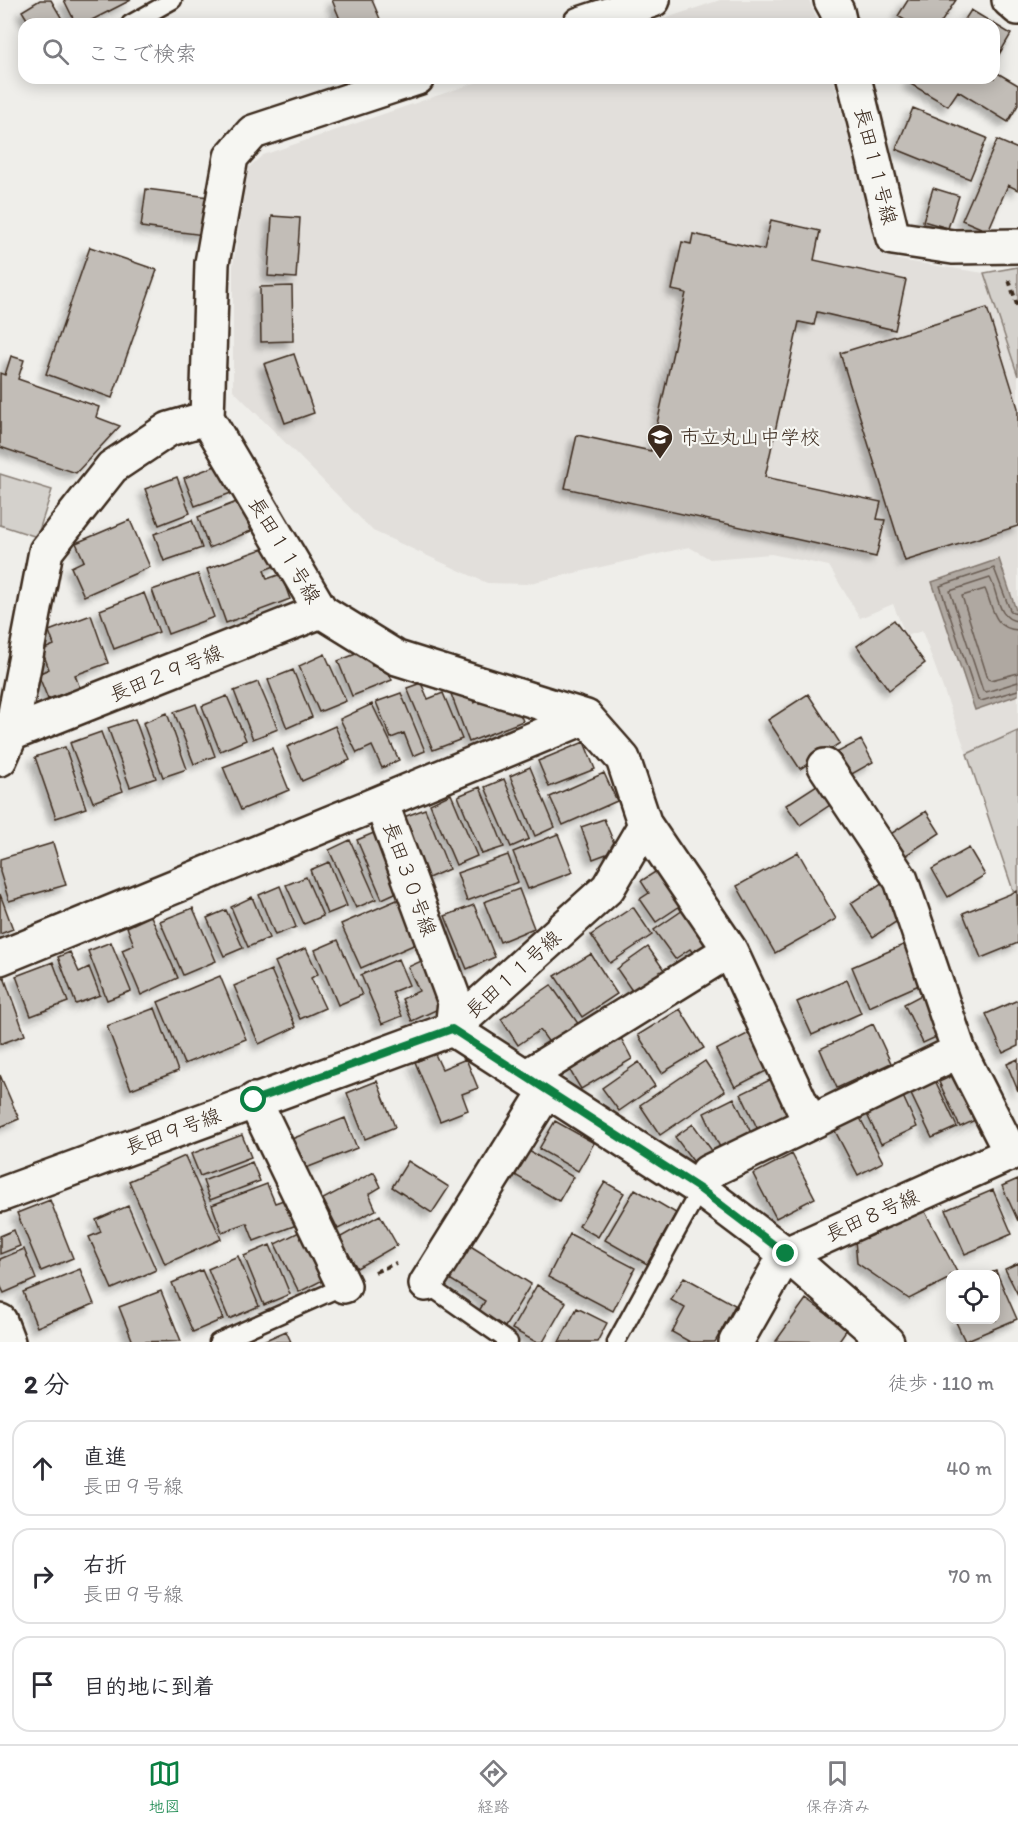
<!DOCTYPE html>
<html lang="ja">
<meta charset="utf-8">
<style>
:root{--surface:#fff;--page:#f7f7f7;--text:#2b2b33;--muted:#7c7c81;--line:#e1e1e2;--accent:#0b8043}
body{margin:0;font-family:Itim,"Klee One",sans-serif;background:var(--page);color:var(--text)}
.controls{position:absolute;right:18px;bottom:18px;display:grid;overflow:hidden;border-radius:12px;box-shadow:0 3px 15px #0003}
.controls button{width:54px;height:54px;display:grid;place-items:center;padding:0;border:0;border-bottom:2px solid var(--line);background:var(--surface);color:var(--text);font:30px sans-serif}
.stop{position:absolute;width:18px;height:18px;margin:-14px;border:4px solid #0b8043;border-radius:50%;background:#fff}
.stop.end{background:#0b8043;border-color:#fff;box-shadow:0 2px 6px #0008}
.list{margin:0;padding:0;list-style:none}
h2{display:flex;justify-content:space-between;align-items:center;height:78px;margin:0;padding:0 24px;font-size:26px}
h2 small{font-size:20px;font-weight:400;color:var(--muted)}
.list li{display:grid;grid-template-columns:39px 1fr auto;gap:18px;align-items:center;box-sizing:border-box;height:96px;margin:0 12px 12px;padding:0 12px;border:2px solid var(--line);border-radius:18px}
.list b{display:block;font-size:22px;white-space:nowrap}
.list p{margin:0;font-size:20px;white-space:nowrap;color:var(--muted)}
.list em{font-size:20px;font-style:normal;color:var(--muted)}
.icon{flex:none;width:33px;height:33px;fill:none;stroke:currentColor;stroke-width:2;stroke-linecap:round;stroke-linejoin:round}
.map{position:relative;flex:none;width:1018px;height:1342px;overflow:hidden}
.search{position:absolute;background:var(--surface);box-shadow:0 3px 15px #0003;left:18px;right:18px;top:18px;height:66px;display:flex;align-items:center;gap:15px;box-sizing:border-box;padding:0 21px;border-radius:18px;color:var(--muted);font-size:22px}
.sheet{height:402px;background:var(--surface)}
nav{display:flex;justify-content:space-around;align-items:center;box-sizing:border-box;height:84px;border-top:2px solid var(--line);background:var(--surface);font-size:16px;color:var(--muted)}
nav a{display:grid;justify-items:center;gap:3px}
nav .on{color:var(--accent)}
.map>svg:first-child{display:block}
.built{fill:#e2dfdb}
.green{fill:#d4d1cc;stroke:#887e75;stroke-width:1.5}
.water{fill:#afa8a1;stroke:#81766d;stroke-width:1.5}
.lines{fill:none;stroke-linecap:round;stroke-linejoin:round}
.shore{stroke:#695c52;stroke-width:1.5}
.building{fill:#c2bdb7;stroke:#3b2a1e;stroke-width:1.5;filter:url(#shadow)}
.lane-casing{stroke:#3b2a1e;stroke-width:21}
.street-casing{stroke:#3b2a1e;stroke-width:38}
.secondary-casing{stroke:#3b2a1e;stroke-width:38}
.path{stroke:#3b2a1e;stroke-width:4;stroke-dasharray:6 4.5;stroke-linecap:butt}
.lane{stroke:#f6f6f2;stroke-width:16}
.street{stroke:#f6f6f2;stroke-width:33}
.secondary{stroke:#f6f6f2;stroke-width:33}
.route{stroke:#0b8043;stroke-width:8}
.labels{text-anchor:middle;stroke-width:4.5;stroke-linejoin:round;paint-order:stroke}
.street-label{font-size:20px;fill:#3b2a1e;stroke:#f6f6f2}
.poi-label{font-size:20px;fill:#3b2a1e;stroke:#f6f6f2;text-anchor:start}
</style>
<div class="map">
<svg width="1018" height="1342" viewBox="0 0 1018 1342">
<defs>
<filter id="shadow"><feDropShadow dx="-5.5" dy="5.5" stdDeviation="3" flood-color="#0004"/></filter>
</defs>
<rect width="100%" height="100%" fill="#efeeea"/>
<filter id="ink" filterUnits="userSpaceOnUse"><feTurbulence type="fractalNoise" baseFrequency=".0167" numOctaves="2"/><feDisplacementMap in="SourceGraphic" scale="12" xChannelSelector="R" yChannelSelector="G"/><feConvolveMatrix kernelMatrix="1 2 1 2 8 2 1 2 1" color-interpolation-filters="sRGB"/></filter>
<g filter="url(#ink)">
<!-- built -->
<path class="built" d="M720,0H809L819,24H649Z
M489,78H833L878,250L899,260L984,273L1018,376V731L967,754L922,631L906,636L893,604L860,618L829,566L771,554L710,559L689,547L526,584L487,583L373,531L233,390V265L248,168L263,155Z"/>
<!-- green -->
<path class="green" d="M1018,267V376L984,273Z
M0,474L52,490L37,537L0,525Z
M1018,731V905L967,754Z"/>
<!-- water -->
<path class="water" d="M999,559L1018,616V695L975,710L932,582Z"/>
<g class="lines">
<!-- shore -->
<path class="shore" d="M1018,614L1013,613L1010,610L994,568L940,586L978,700L981,701L1018,690
M1018,621C997,620 998,592 990,578L950,591L983,691L986,692L1018,682
M1018,630C993,629 993,607 985,589L962,596L988,679L991,680L1018,673"/>
</g>
<!-- building -->
<path class="building" d="M40,0H51L65,24H30L22,11Z
M64,0H131L84,24H76Z
M332,0H372L380,19L367,24H342Z
M908,0H956L940,24H911L898,16Z
M971,10L1011,34L994,63V24H962Z
M994,71L1018,85V105L1008,122L958,91L948,106L909,83L912,78H994Z
M913,108L987,138L970,179L896,149Z
M997,140L1018,149V190L1008,185L988,231L962,220Z
M933,188L959,196L948,228L923,221Z
M146,189L209,197L204,235L141,227Z
M272,216L300,218L296,278L268,276Z
M771,220L820,231L814,260L906,280L895,330L817,312L814,325L799,322L765,477L881,502L877,519L885,520L876,557L565,488L577,435L651,451L686,293L672,290L682,242L691,244L693,234L764,250Z
M90,247L157,270L112,398L46,374Z
M292,286L293,341L261,342L260,287Z
M987,308L1018,408V526L905,561L840,353Z
M294,354L314,413L285,423L264,364Z
M11,356L24,360L18,379L99,407L96,417L120,426L76,473L0,447V373L5,375Z
M223,463L234,492L195,506L184,478Z
M177,477L190,513L159,525L145,489Z
M239,501L251,531L209,548L198,517Z
M130,520L150,567L84,596L71,567L84,561L76,543Z
M192,520L202,548L164,561L154,534Z
M273,545L280,564L264,570L267,579L281,574L290,599L226,623L207,569Z
M198,574L214,617L168,634L152,590Z
M144,593L159,632L114,649L100,610Z
M91,615L108,663L75,675L80,688L48,699L38,674L49,669L42,650L54,645L49,631Z
M894,620L925,663L889,690L857,646Z
M366,650L372,666L384,662L392,680L352,696L338,661Z
M325,654L346,701L319,712L299,666Z
M293,670L312,717L287,728L268,680Z
M258,682L278,729L253,739L234,691Z
M421,683L428,699L443,693L462,739L433,750L407,688Z
M469,688L474,703L494,696L514,699L523,721L469,742L451,694Z
M401,693L425,751L413,756L404,733L391,738L376,702Z
M808,694L840,743L800,769L768,720Z
M227,696L246,740L220,751L202,706Z
M196,704L215,756L194,764L174,712Z
M372,704L399,760L382,768L372,746L357,753L340,719Z
M167,713L187,769L163,777L143,723Z
M135,719L156,778L130,787L108,728Z
M335,726L350,760L302,781L287,747Z
M101,732L123,791L93,802L70,743Z
M861,740L873,762L850,775L838,752Z
M584,742L595,769L549,787L538,761Z
M65,747L86,808L56,818L35,757Z
M272,748L289,790L241,810L223,767Z
M530,767L555,827L535,836L510,776Z
M604,773L617,801L563,825L550,797Z
M504,779L529,839L511,847L485,787Z
M823,781L836,801L800,825L786,805Z
M480,787L504,847L482,854L458,796Z
M451,794L477,856L456,865L430,804Z
M425,809L449,869L426,879L401,818Z
M926,811L940,833L903,857L889,835Z
M604,819L617,850L593,859L581,827Z
M381,830L406,888L382,899L357,840Z
M558,834L573,872L528,889L513,852Z
M350,840L376,899L356,908L329,850Z
M53,843L66,885L9,901L0,872V859Z
M969,848L985,875L948,897L932,869Z
M798,852L836,919L775,953L737,886Z
M508,855L518,882L467,901L457,873Z
M329,862L347,906L327,914L310,870Z
M666,865L689,900L656,922L640,899L649,893L641,881Z
M306,877L323,916L304,924L286,885Z
M883,882L905,916L873,937L851,903Z
M280,886L296,927L275,935L259,895Z
M519,889L534,928L500,942L484,902Z
M1017,891L1018,943L981,958L963,913Z
M0,894L13,929L0,934Z
M406,896L425,940L361,968L341,924Z
M252,897L269,938L248,947L231,907Z
M692,904L718,942L696,957L690,949L675,959L654,930Z
M474,905L495,957L467,969L445,916Z
M633,907L652,935L610,963L591,935Z
M193,908L216,961L183,975L160,921Z
M226,910L243,948L224,956L207,918Z
M151,916L178,978L141,995L122,950L134,945L127,927Z
M338,940L362,995L338,1005L315,950Z
M111,942L131,991L107,1000L88,951Z
M910,942L928,981L869,1007L852,967Z
M648,947L669,977L637,998L617,969Z
M306,948L318,974L311,978L325,1008L300,1019L275,962Z
M70,952L79,972L89,967L100,995L76,1004L58,957Z
M591,954L617,994L582,1017L555,976Z
M428,958L449,1004L412,1021L402,999L419,991L408,967Z
M398,959L409,985L392,992L402,1016L382,1024L361,975Z
M53,962L68,1002L31,1016L16,976Z
M271,970L296,1027L259,1044L234,986Z
M220,976L246,1039L184,1064L158,1002Z
M4,977L25,1035L0,1044V979Z
M847,980L861,1013L812,1035L797,1002Z
M551,985L584,1032L555,1051L540,1030L518,1045L501,1019Z
M927,992L947,1032L923,1043L904,1004Z
M1018,1000V1046L1003,1053L986,1014Z
M155,1008L178,1071L131,1089L107,1026Z
M680,1009L704,1048L662,1073L638,1035Z
M873,1024L891,1063L837,1088L820,1049Z
M759,1028L778,1065L735,1087L716,1050Z
M621,1038L632,1059L581,1089L569,1069Z
M435,1054L442,1069L466,1059L478,1088L462,1094L468,1110L440,1121L415,1062Z
M1018,1059V1091L1007,1064Z
M705,1061L725,1091L660,1135L640,1105Z
M639,1062L655,1086L619,1111L602,1088Z
M963,1071L984,1116L960,1127L939,1082Z
M0,1075L19,1119L0,1127Z
M778,1076L798,1119L761,1136L741,1094Z
M933,1076L957,1127L932,1138L908,1088Z
M377,1081L395,1127L365,1139L347,1093Z
M901,1092L917,1127L881,1144L865,1110Z
M734,1098L755,1141L724,1156L704,1113Z
M858,1114L883,1162L858,1175L833,1127Z
M345,1118L357,1148L301,1170L289,1140Z
M555,1121L594,1143L578,1171L539,1149Z
M693,1124L713,1152L696,1165L675,1137Z
M242,1135L251,1157L200,1176L191,1154Z
M529,1151L573,1177L559,1201L515,1175Z
M792,1154L815,1198L776,1218L753,1174Z
M185,1156L221,1239L165,1264L129,1181Z
M408,1161L449,1187L432,1213L392,1187Z
M252,1162L260,1181L210,1200L203,1181Z
M374,1172L381,1187L369,1194L376,1210L338,1229L323,1199Z
M1018,1179V1221L1002,1186Z
M605,1182L624,1193L598,1237L579,1226Z
M267,1184L275,1203L289,1198L299,1224L254,1241L247,1223L222,1232L212,1205Z
M635,1189L676,1213L647,1264L605,1240Z
M993,1190L1012,1234L965,1254L946,1210Z
M50,1200L73,1258L41,1271L17,1213Z
M128,1206L156,1270L112,1289L89,1237L101,1232L96,1220Z
M922,1206L958,1274H950V1278L909,1299L857,1263L855,1240Z
M380,1215L397,1245L357,1268L339,1238Z
M14,1230L20,1246L0,1254V1236Z
M301,1231L325,1279L299,1292L275,1244Z
M570,1234L635,1268L613,1311L548,1277Z
M270,1245L290,1294L264,1305L244,1256Z
M469,1245L531,1284L505,1327L479,1311L485,1301L448,1278Z
M24,1249L36,1279L4,1293L0,1285V1259Z
M238,1256L259,1306L229,1319L208,1269Z
M1018,1263V1295L1005,1269Z
M80,1269L94,1304L37,1327L23,1292Z
M202,1270L223,1319L193,1332L172,1283Z
M996,1271L1017,1319L965,1341L955,1320H996V1274H987Z
M684,1277L735,1305L715,1342H690L672,1332L685,1308L671,1300Z
M537,1285L566,1302L543,1342H536L512,1329Z
M161,1291L181,1341L133,1342L119,1307Z
M806,1299L847,1329L838,1342L776,1341Z
M577,1308L607,1323L597,1342H559Z
M286,1331L291,1342H261Z"/>
<g class="lines">
<!-- lane casing -->
<g class="lane-casing">
<path id="lane" d="M130,24L173,0
M426,1284L509,1342
M218,1342L344,1286
M616,1342L700,1189"/>
</g>
<!-- street casing -->
<g class="street-casing">
<path id="street" d="M831,0L837,11L840,24
M580,24L653,0
M854,78L893,238L953,247L1018,246
M11,734L321,611
M0,759L11,734L46,551L112,467L169,429L207,418
M825,766L901,880L959,1051L1011,1153
M645,825L730,950L810,1123
M0,958L381,802
M452,1029L455,1002L381,802L586,717
M452,1029L700,1189L786,1254
M527,1076L730,950
M254,1100L344,1286
M700,1189L708,1172L959,1051
M0,1195L452,1029L608,888L645,825L623,759L586,717L397,658L321,611L207,418L212,263L231,157L253,132L417,78
M426,1284L547,1090
M0,1321L8,1342
M736,1342L786,1254L1018,1150"/>
</g>
<!-- secondary casing -->
<g class="secondary-casing">
<path id="secondary" d="M1009,0L1018,8
M786,1254L887,1342"/>
</g>
<!-- path -->
<path class="path" d="M1009,280L1018,308
M375,1272L396,1263"/>
<!-- lane -->
<use href="#lane" class="lane"/>
<!-- street -->
<use href="#street" class="street"/>
<!-- secondary -->
<use href="#secondary" class="secondary"/>
</g>
</g>
<g class="lines" filter="url(#ink)">
<!-- route -->
<path class="route" d="M254,1100L452,1029L700,1189L786,1254"/>
</g>
<!-- icons -->
<defs>
<g id="school-pin" transform="scale(1.35)"><path d="M0 17L-7.5 6A9.5 9.5 0 1 1 7.5 6Z" fill="#3b2a1e" stroke="#f6f6f2"/><path d="M0-5L7-2L0 1L-7-2ZM-4 1L0 2.5L4 1V4Q0 6-4 4Z" fill="#fff"/></g>
</defs>
<g fill-rule="evenodd">
<use href="#school-pin" x="660" y="437"/>
</g>
<g class="labels">
<!-- street labels -->
<g class="street-label">
<text transform="translate(876 166) rotate(76)" y="7">長田１１号線</text>
<text transform="translate(285 550) rotate(59)" y="7">長田１１号線</text>
<text transform="translate(166 673) rotate(-22)" y="7">長田２９号線</text>
<text transform="translate(410 879) rotate(70)" y="7">長田３０号線</text>
<text transform="translate(513 974) rotate(-42)" y="7">長田１１号線</text>
<text transform="translate(173 1131) rotate(-20)" y="7">長田９号線</text>
<text transform="translate(872 1215) rotate(-24)" y="7">長田８号線</text>
</g>
<!-- poi labels -->
<g class="poi-label">
<text x="680" y="444">市立丸山中学校</text>
</g>
</g>
</svg>
<div class="controls">
<button><svg class="icon" aria-label="locate" viewBox="0 0 24 24"><circle cx="12" cy="12" r="6"/><path d="M12 2v4M12 18v4M2 12h4M18 12h4"/></svg></button>
</div>
<div class="stop" style="left:254px;top:1100px"></div>
<div class="stop end" style="left:786px;top:1254px"></div>
<div class="search"><svg class="icon" aria-label="search" viewBox="0 0 24 24"><circle cx="10" cy="10" r="6"/><path d="M15 15l6 6"/></svg>ここで検索</div>
</div>
<section class="sheet">
<h2>2 分<small>徒歩 · 110 m</small></h2>
<ul class="list">
<li><svg class="icon" aria-label="ahead" viewBox="0 0 24 24"><path d="M12 20V5M6 11l6-6 6 6"/></svg><div><b>直進</b><p>長田９号線</p></div><em>40 m</em></li>
<li><svg class="icon" aria-label="right" viewBox="0 0 24 24"><path d="M7 20v-9h11M14 6l5 5-5 5"/></svg><div><b>右折</b><p>長田９号線</p></div><em>70 m</em></li>
<li><svg class="icon" aria-label="arrive" viewBox="0 0 24 24"><path d="M6 21V4h12l-3 4 3 4H6"/></svg><div><b>目的地に到着</b></div></li>
</ul>
</section>
<nav>
<a class="on"><svg class="icon" aria-label="map" viewBox="0 0 24 24"><path d="M3 6l6-2 6 2 6-2v14l-6 2-6-2-6 2zM9 4v14M15 6v14"/></svg>地図</a>
<a><svg class="icon" aria-label="directions" viewBox="0 0 24 24"><path d="M12 3l9 9-9 9-9-9zM9 14v-3h6M13 9l2 2-2 2"/></svg>経路</a>
<a><svg class="icon" aria-label="saved" viewBox="0 0 24 24"><path d="M7 4h10v16l-5-4-5 4z"/></svg>保存済み</a>
</nav>
